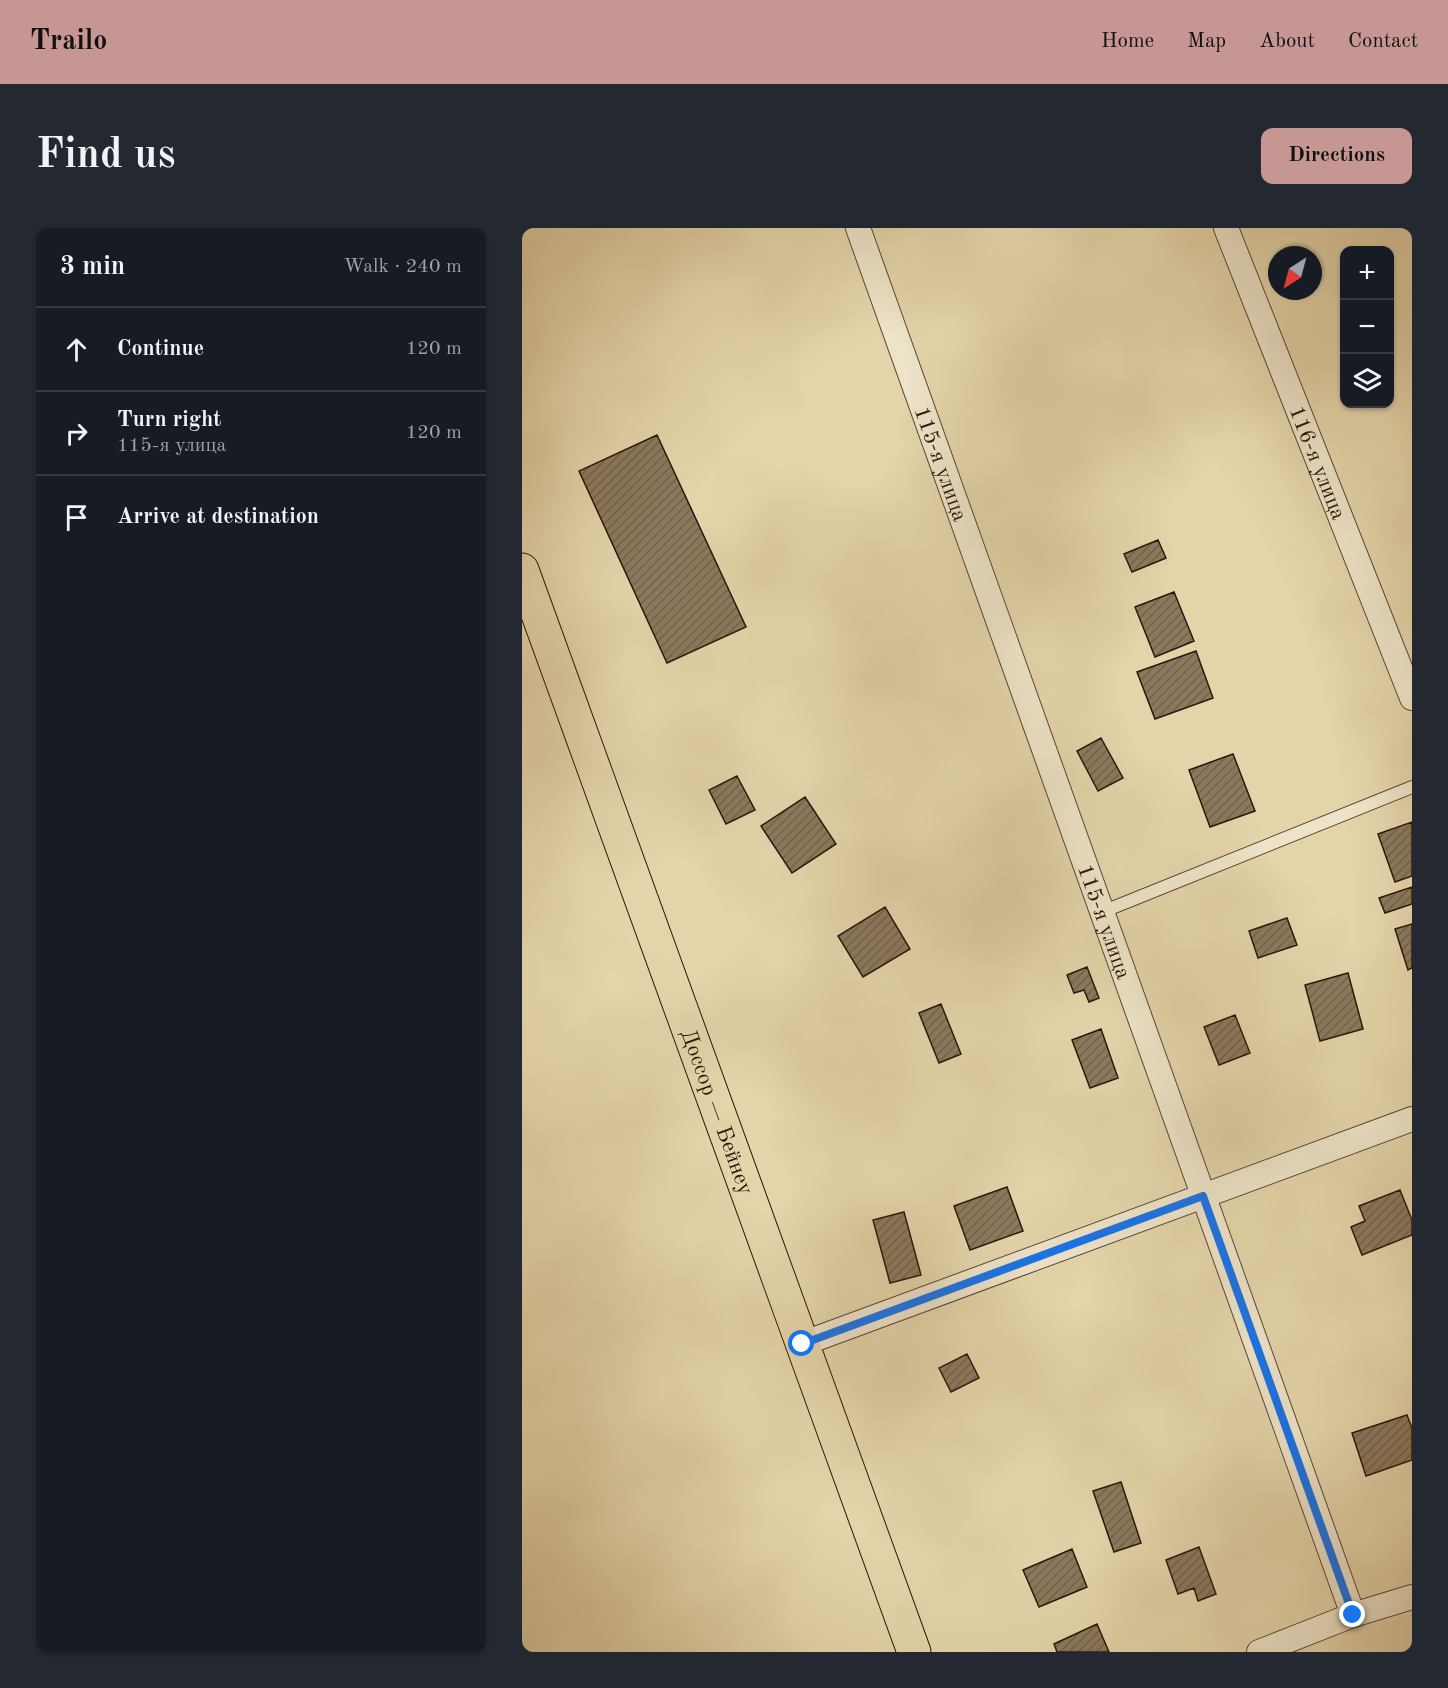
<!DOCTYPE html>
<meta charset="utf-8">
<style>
:root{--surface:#171b24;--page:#242831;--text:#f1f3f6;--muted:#9ea1a6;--line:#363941;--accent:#c59692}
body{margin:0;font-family:"Old Standard TT",serif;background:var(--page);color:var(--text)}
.controls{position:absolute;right:18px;top:18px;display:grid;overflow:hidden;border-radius:12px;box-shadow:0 2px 4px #0004}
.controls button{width:54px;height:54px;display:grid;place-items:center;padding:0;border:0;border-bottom:2px solid var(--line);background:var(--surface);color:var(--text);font:30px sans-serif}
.compass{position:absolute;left:746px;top:18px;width:54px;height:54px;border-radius:50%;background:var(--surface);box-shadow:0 2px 4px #0004;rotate:216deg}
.stop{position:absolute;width:18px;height:18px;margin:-14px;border:4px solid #1a73e8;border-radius:50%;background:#fff}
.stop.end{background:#1a73e8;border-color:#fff;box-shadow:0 2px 6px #0008}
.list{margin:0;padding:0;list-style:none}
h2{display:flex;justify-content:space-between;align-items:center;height:78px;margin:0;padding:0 24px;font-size:26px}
h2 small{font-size:20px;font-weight:400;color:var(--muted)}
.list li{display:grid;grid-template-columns:39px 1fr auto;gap:18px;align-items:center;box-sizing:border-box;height:84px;padding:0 24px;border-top:2px solid var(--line)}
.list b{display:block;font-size:22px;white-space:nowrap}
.list p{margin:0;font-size:20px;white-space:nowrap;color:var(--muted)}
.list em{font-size:20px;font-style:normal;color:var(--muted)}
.icon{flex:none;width:33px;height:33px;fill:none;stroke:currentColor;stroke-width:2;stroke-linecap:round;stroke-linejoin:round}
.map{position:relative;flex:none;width:890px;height:1424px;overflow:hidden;border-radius:12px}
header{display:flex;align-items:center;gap:36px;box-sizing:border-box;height:84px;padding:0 30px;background:var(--accent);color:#111}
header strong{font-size:28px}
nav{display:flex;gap:33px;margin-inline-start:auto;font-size:21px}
.intro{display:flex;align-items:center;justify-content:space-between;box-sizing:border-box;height:144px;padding:0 36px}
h1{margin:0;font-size:42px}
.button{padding:15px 27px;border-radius:12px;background:var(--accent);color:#111;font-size:21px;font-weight:700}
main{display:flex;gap:36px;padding:0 36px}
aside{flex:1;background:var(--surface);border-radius:12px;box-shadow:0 2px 4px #0004}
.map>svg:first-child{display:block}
.building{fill:url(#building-hatch);stroke:#2b160b;stroke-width:1.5}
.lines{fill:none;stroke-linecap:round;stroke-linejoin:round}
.service-casing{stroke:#594633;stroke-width:14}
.minor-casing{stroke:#594633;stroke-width:26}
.trunk-casing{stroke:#2b160b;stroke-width:35}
.service{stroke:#ede3c8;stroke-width:12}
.minor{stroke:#ede3c8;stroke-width:24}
.trunk{stroke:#e4d4aa;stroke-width:33}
.route{stroke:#1a73e8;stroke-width:8}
.labels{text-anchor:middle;stroke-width:4.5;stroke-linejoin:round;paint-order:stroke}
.street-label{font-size:22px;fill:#2b160b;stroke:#ede3c8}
</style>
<header>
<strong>Trailo</strong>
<nav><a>Home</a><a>Map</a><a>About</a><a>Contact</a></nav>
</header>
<div class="intro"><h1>Find us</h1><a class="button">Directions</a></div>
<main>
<aside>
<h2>3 min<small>Walk · 240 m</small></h2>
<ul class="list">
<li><svg class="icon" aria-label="ahead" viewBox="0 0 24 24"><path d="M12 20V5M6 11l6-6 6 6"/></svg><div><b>Continue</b></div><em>120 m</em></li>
<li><svg class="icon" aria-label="right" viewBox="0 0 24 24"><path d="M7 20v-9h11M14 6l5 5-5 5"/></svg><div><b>Turn right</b><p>115-я улица</p></div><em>120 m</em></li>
<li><svg class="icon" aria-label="arrive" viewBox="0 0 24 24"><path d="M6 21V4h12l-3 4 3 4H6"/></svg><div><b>Arrive at destination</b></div></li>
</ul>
</aside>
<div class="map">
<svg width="890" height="1424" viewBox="0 0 890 1424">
<defs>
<pattern id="building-hatch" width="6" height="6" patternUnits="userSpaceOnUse" patternTransform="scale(1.5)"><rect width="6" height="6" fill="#8b795e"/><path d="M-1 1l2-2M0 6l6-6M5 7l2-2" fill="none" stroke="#72624c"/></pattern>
</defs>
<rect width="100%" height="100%" fill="#e4d4aa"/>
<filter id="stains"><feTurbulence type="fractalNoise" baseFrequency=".00333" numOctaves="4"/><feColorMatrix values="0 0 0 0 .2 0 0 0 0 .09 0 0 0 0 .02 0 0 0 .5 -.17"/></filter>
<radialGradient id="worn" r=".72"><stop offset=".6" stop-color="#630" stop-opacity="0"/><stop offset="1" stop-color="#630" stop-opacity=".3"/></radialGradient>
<!-- building -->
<path class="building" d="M135,207L224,399L145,435L57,243Z
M636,312L644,330L610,344L602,326Z
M652,364L672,413L633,429L613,379Z
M674,423L691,470L633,491L615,444Z
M579,510L601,550L576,563L555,523Z
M711,526L733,583L688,599L667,542Z
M215,548L233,582L204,596L187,562Z
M283,569L314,616L270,645L239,598Z
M890,594V648L873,654L856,606Z
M890,659V676L863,685L857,670Z
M363,679L388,721L341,749L316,708Z
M765,690L775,717L736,730L727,703Z
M890,696V740L886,742L873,701Z
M565,739L577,770L567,774L562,762L552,765L545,747Z
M826,745L841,801L798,813L783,757Z
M419,776L439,826L417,835L397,785Z
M713,787L728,825L697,837L682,799Z
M579,801L596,850L568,860L550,812Z
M485,959L501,1003L448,1022L432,978Z
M878,962L890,992V1007L840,1027L829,999L843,993L837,978Z
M382,984L399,1047L368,1055L351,992Z
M445,1126L457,1150L429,1164L417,1140Z
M885,1187L890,1200V1232L844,1248L830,1205Z
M599,1254L619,1315L592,1324L571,1263Z
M677,1319L694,1366L676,1373L672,1360L656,1366L644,1332Z
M550,1321L565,1359L517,1379L501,1342Z
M575,1396L587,1424H535L532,1416Z"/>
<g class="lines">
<!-- service casing -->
<g class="service-casing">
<path id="service" d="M580,684L890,559"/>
</g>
<!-- minor casing -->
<g class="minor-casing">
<g id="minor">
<path id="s1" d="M336,0L831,1387"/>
<path id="s2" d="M704,0L890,470"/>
<path d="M280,1116L890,891"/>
<path d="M737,1424L831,1387L890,1369"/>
</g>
</g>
<!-- trunk casing -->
<g class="trunk-casing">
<g id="trunk">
<path id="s3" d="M0,342L392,1424"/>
</g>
</g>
<!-- service -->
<use href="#service" class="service"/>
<!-- minor -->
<use href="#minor" class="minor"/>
<!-- trunk -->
<use href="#trunk" class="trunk"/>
</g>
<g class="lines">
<!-- route -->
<path class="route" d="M280,1116L681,968L831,1387"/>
</g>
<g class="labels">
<!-- street labels -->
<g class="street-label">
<text dy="8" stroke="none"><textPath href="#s2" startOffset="252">116-я улица</textPath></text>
<text dy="8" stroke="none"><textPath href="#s1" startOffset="250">115-я улица</textPath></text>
<text dy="8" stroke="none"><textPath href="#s1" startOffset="736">115-я улица</textPath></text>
<text dy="8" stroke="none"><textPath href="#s3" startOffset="576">Доссор — Бейнеу</textPath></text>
</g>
</g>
<rect width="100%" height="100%" filter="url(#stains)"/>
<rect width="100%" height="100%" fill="url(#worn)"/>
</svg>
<div class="controls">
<button>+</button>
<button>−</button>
<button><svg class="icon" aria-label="layers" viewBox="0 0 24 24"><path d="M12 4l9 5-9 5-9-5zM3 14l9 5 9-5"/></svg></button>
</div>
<svg class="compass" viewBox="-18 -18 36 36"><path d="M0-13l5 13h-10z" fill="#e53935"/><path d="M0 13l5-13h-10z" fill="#9ea1a6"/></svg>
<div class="stop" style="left:280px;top:1116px"></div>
<div class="stop end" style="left:831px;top:1387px"></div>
</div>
</main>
